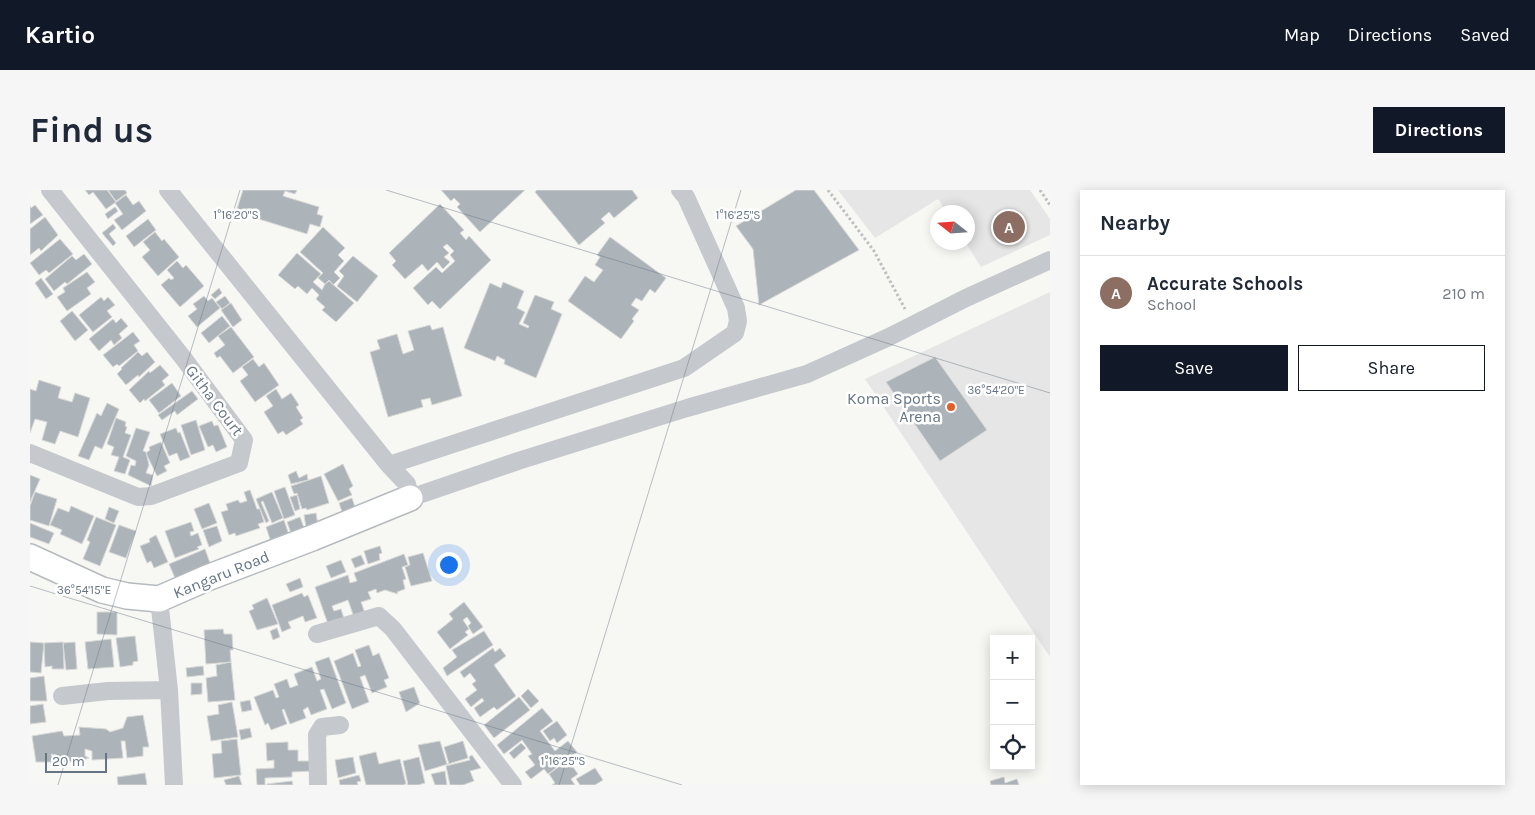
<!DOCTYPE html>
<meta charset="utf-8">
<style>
:root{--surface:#fff;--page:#f6f6f7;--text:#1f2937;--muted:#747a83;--line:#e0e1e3;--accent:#111827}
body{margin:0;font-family:Karla,sans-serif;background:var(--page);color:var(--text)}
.controls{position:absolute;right:15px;bottom:15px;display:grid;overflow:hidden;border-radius:0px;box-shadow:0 2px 12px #0003}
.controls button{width:45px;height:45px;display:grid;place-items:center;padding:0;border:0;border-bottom:1px solid var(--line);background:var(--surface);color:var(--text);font:25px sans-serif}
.compass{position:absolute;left:900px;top:15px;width:45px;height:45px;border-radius:50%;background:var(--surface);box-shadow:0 2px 12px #0003;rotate:287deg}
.scale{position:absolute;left:15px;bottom:12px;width:62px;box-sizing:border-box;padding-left:5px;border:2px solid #667585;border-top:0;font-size:14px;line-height:18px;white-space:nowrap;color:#667585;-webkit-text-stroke:4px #fff;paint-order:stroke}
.you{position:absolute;left:418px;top:374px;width:18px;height:18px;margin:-12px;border:4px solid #fff;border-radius:50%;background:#1a73e8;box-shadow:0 0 0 8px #1a73e833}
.badge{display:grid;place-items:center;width:32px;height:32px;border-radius:50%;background:var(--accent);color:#fff;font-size:16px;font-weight:700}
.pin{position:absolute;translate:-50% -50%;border:2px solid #fff;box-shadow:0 1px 5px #0006}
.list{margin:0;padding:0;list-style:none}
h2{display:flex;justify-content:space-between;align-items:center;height:65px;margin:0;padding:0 20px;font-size:21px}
h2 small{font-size:16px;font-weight:400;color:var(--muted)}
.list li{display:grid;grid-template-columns:32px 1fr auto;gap:15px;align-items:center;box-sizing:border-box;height:75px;padding:0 20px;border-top:1px solid var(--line)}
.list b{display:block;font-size:19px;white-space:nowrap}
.list p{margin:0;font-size:16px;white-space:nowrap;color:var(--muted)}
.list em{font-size:16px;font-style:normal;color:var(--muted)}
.actions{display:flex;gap:10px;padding:15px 20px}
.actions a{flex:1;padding:11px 0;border:1px solid var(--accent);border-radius:0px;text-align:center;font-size:18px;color:var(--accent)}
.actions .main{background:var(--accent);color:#fff}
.icon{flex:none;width:28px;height:28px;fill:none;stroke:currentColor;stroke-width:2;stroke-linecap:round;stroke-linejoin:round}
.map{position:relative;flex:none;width:1020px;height:595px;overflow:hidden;border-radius:0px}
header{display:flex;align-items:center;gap:30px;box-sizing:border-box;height:70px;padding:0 25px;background:var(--accent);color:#fff}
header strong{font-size:24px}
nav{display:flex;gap:28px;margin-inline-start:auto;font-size:18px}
.intro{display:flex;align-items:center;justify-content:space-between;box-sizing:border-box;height:120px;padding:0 30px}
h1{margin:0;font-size:35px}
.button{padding:12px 22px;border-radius:0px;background:var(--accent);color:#fff;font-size:18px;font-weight:700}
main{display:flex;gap:30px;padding:0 30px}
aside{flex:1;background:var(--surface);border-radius:0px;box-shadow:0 2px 12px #0003}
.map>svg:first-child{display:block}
.built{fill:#e5e6e5}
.building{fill:#acb3b9;stroke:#d8d9d6}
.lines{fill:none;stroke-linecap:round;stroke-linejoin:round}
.secondary-casing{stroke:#b5babf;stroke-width:28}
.path{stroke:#bdbfc1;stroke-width:3;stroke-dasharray:2.5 2.5;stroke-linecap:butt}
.street{stroke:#c5c8cc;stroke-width:18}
.secondary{stroke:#fff;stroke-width:25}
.ticks{fill:none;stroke:#667585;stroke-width:1;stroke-opacity:0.45}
.poi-dot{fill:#e45e27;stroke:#fff;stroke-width:2}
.labels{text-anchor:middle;stroke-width:5;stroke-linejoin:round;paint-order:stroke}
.poi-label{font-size:16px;fill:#667585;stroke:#fff;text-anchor:end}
.street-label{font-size:16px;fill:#667585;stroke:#fff}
.ticks-label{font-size:12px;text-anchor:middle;fill:#667585;stroke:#fff;stroke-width:5;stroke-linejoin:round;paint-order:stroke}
</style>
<header>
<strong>Kartio</strong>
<nav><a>Map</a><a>Directions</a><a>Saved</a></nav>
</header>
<div class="intro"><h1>Find us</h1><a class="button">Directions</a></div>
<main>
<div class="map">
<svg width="1020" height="595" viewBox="0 0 1020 595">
<rect width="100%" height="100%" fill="#f7f7f4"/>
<!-- built -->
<path class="built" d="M808,0H1000L1020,29V45L951,77L936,53L938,52V22H917L908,9L845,48Z
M1020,102V467L835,189Z"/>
<!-- building -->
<path class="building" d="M55,0H77L86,12L76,19L63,2L59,5Z
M78,0H95L97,3L86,11Z
M213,0H267L265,4L255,1L253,6L289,17L287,24L293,26L290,37L280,34L277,44L206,22Z
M411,0H495L450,42L427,17L430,14L424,8L421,11Z
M507,0H602L608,8L584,28L579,22L571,29L575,33L549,55L505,2Z
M766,0H784L829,60L729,115L723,59L706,36Z
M96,5L103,15L109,11L116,21L92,40L84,30L93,24L85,13Z
M410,14L434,40L430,43L436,50L439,46L461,70L410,119L402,111L398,115L383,98L406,77L412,83L425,71L420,65L424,61L417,54L413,57L419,63L414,67L420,72L413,79L407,72L398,81L392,74L375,89L362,75L366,71L359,63Z
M5,15L13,25L0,34V16L1,18Z
M85,17L88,21L78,29L75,24Z
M15,27L28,45L11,61L9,58L0,65V39Z
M118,29L126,40L104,57L96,46Z
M83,34L86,38L79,44L86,53L83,56L72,43Z
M293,37L315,58L308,65L314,71L304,82L310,88L303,95L299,90L295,94L288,88L293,83L270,62Z
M125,42L132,51L134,49L149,67L128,86L112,67L120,60L113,52Z
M580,47L636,88L625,103L620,99L612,111L606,108L601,115L609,120L602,129L604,131L591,149L538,111L555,86L564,92L573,80L565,75L570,67L567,65Z
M30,49L43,64L19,83L16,80L9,85L0,73Z
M267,63L291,84L283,92L292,100L295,94L299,91L324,113L306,132L292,120L295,117L286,109L289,105L282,98L277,104L268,96L265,99L248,85Z
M54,64L62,74L37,94L35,92L24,101L15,89L42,66L46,70Z
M323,66L348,86L327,112L307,96L314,86L309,81Z
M147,71L153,78L156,75L174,96L150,117L131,95L139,88L141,90L144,88L137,80Z
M57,82L65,92L57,98L61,104L37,121L27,107L35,102L33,98Z
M11,88L23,104L16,109L5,93Z
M473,92L494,101L487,118L495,122L489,134L498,138L499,136L493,133L505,105L524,112L521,119L532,124L506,188L474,174L475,170L467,166L465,171L434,158L460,93L471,98Z
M189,98L192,103L185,109L181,105Z
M174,106L178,111L182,108L190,118L167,137L158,126L167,119L163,114Z
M195,106L200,113L192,119L186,112Z
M71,107L74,111L78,107L85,115L77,121L82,127L63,142L49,125Z
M201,113L212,130L203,137L191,120Z
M42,121L58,140L45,151L30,131Z
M192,126L200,136L179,153L171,143Z
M91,128L98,136L89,144L92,148L84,155L81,150L69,161L59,149L83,129L86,133Z
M400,135L402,140L413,137L432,206L402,215L400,208L391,210L393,217L358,227L340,162L350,159L347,150L367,144L373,164L384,160L378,141Z
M201,137L224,167L203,183L190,166L187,168L184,163L195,155L188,146Z
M103,142L110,151L104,155L108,161L89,176L87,174L83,177L73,165Z
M108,162L112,166L117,162L125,172L109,187L108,185L96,195L87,184L92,179L91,178Z
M905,167L957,240L910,271L856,192Z
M223,169L229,177L234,173L249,195L225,212L210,191L218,185L212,177Z
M130,175L139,185L132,191L135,195L115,211L114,209L110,213L99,200L119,181L120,183Z
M9,190L31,197L28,208L42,212L45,203L60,208L48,247L30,241L25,254L12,250L17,232L5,229L0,243V199L6,201Z
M142,193L151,206L129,223L119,210Z
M246,199L252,209L261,203L269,215L266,217L273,228L270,230L273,234L256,245L253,241L248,244L234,222L243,216L236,206Z
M162,201L168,209L147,225L145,221L132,230L128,225Z
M77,213L89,219L72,259L65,256L59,270L48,266L67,223L71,226Z
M86,228L96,232L95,236L97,237L95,243L101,245L93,267L100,270L95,284L84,281L89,267L81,265L84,257L77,254Z
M166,230L175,260L161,265L151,235Z
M182,231L184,236L188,235L197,257L186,262L183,255L178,257L169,236Z
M106,238L120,242L113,261L116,262L119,275L116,283L123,285L121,296L98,285L101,275L105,276L106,271L96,266Z
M146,238L148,243L150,242L160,267L150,271L147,263L139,266L130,244Z
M131,252L140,273L134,276L137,281L127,286L116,263L120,260L119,257Z
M313,274L323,296L319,299L322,305L308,311L294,284Z
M266,281L269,288L277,284L278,290L261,294L258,285Z
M0,285L10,289L0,312Z
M291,286L299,313L277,320L276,318L272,319L267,303L264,304L261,296Z
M255,297L265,325L254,329L244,301Z
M220,300L227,319H230L234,332L228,334L230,338L206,346L205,343L199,345L191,322L198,320L196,314L208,310L210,313L217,311L214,302Z
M5,302L27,309L19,336L0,330V316Z
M242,302L253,328L242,333L233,311L231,312L239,331L236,333L226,309Z
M267,305L270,319L265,321L260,307Z
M322,308L325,317L312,322L309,313Z
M179,313L187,333L172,339L164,319Z
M41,316L64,326L52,354L30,344L32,340L20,335L28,318L39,322Z
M79,317L89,321L84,333L75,329Z
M286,323L288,335L276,337L274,325Z
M66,327L86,335L70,376L53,369L60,352L57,350Z
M270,327L274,338L261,343L257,332Z
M254,330L259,345L241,352L236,337Z
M161,332L164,341L160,342L161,346L168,343L172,355L167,357L169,359L145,368L135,341Z
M0,333L24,343L19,354L0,347Z
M89,335L106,341L96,368L79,362Z
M187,336L192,351L179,357L173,340Z
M126,345L138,372L124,378L121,371L117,373L110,356L120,352L119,349Z
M350,356L352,363L349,364L350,370L338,374L334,361Z
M175,359L180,373L145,388L139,374Z
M393,363L402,391L381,396L375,377L380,375L378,367Z
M374,364L378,375L372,377L376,389L373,390L375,399L367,402L368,404L355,400L347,403L346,399L338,402L341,409L331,412L336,426L325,430L318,410L302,416L304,421L311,419L315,432L299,437L285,397L318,385L320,393L327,391L324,383Z
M331,365L335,374L325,378L321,369Z
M311,370L316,382L301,388L296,376Z
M270,388L273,397L260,402L256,394Z
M272,403L274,407L278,405L287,428L275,432L273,426L258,432L261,438L252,442L242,415Z
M237,408L248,434L227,440L219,421L224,419L222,415Z
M434,412L453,437L443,444L438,436L441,433L437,427L433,430L439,439L435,442L438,445L420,459L407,442L423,429L419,424Z
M67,422H87V445L67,444Z
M247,438L250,447L243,450L240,441Z
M193,439L194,444H202L203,460H200L201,472L176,474L174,440Z
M454,441L463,455L417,486L413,478L427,467L422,460Z
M105,446L108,471L103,472V475L90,477L86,448Z
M81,449L84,477L58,479L55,452Z
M0,452L14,453L11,483L0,482Z
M33,452L34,479H22V476L15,477L14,453Z
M45,452L47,479L36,480L33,453Z
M339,455L343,466L349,463L359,488L354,490L357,497L342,503L335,485L330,487L339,512L322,519L304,471L323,463L328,477L331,476L325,460Z
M463,458L465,462L470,458L476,466L464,475L486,506L467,520L464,517L450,527L444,518L454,511L452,508L441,517L435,509L447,500L442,494L446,491L440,483L434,488L430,482Z
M299,467L316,513L302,519L294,499L290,500L297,519L281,525L278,517L273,520L276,528L260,534L254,519L252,520L257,534L241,540L238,533L235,535L224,507L243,500L246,508L249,507L244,494L257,489L260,498L268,495L264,484L282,477L287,491L291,489L285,472Z
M201,472L205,510L178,512L176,488L187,486L186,475Z
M173,476L174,485L157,487L156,478Z
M14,486L17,511H0V488Z
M161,493H172V504L161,505Z
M384,497L390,513L376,522L369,502Z
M498,499L509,511L501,518L491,506Z
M489,507L500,520L464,548L454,535Z
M220,510L222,520L212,522L210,512Z
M202,512L208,547L181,551L177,526L189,524L188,515Z
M13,514L16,532L0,534V516Z
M512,518L523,531L510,541L525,561L538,551L547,562L518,584L514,579L501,589L495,582L505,575L498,566L502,564L492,550L474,564L467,555Z
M113,525L119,557H113V566L97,568L95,551H91L93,568L62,570V561L55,559V566L59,568L50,571L27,573L26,565L21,564L23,572H6L2,546L32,541L34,546L50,545L49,537L76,539L80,542L93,538L97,527Z
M527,531L537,545L527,553L524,548L520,551L513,541Z
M220,538L222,547L211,550L209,540Z
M207,549L211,585L184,588L182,564L192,563L191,551Z
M410,551L417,574H419L414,557L433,551L438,568L395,581L388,555Z
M258,552V560H268V571H282V581L262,582V587L235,588V595H227L226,579L244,578V570L237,571L236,553Z
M491,553L496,558L484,569L479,563Z
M346,562L349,574L370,569L376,594L373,595H336L329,566Z
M442,565L451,578L440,581L444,591L433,595H420L416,576L440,570L439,567Z
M323,567L326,583L308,588L305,570Z
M389,567L395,593L388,595H377H378L373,571Z
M538,570L548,584L541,589L545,595H522L525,593L519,584Z
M565,578L573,590L565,595H550L546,589Z
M415,581L417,595H405L401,584Z
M115,583L117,595H88L87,587Z
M329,585L331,591L327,592L328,595H310L309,590Z
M209,586L212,595H196L194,590Z
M974,587L975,593L987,589L989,595H961L960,591Z
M262,591L263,595H237V594Z"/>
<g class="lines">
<!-- secondary casing -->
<g class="secondary-casing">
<path id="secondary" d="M0,367L72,400L97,406L129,409L177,388L282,348L380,308"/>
</g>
<!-- path -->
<path class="path" d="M798,0L844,61L875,119
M1010,0L1020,15"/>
<!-- street -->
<path class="street" d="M138,0L359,275L377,294L380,308L488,271L657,218L777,184L859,147L936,108L1020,70
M0,263L108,307L121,306L209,273L214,250L154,169L20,0
M359,275L654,178L705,143L708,131L706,118L656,7L650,0
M129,409L139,500L144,595
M287,444L349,426L363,439L483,595
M32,506L78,501L139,500
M288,595L287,545L292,537L310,535"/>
<!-- secondary -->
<use href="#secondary" class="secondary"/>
</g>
<!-- ticks -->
<path class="ticks" d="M356,0L1020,203M0,396L652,595M28,595L210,0M529,595L711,0"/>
<!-- markers -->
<circle class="poi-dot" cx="921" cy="217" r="5"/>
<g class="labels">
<!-- poi labels -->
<g class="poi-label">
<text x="911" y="214">Koma Sports<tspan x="911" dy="18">Arena</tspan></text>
</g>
<!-- street labels -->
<g class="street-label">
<text transform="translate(185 210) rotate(53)" y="6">Githa Court</text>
<text transform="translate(191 384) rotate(-22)" y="6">Kangaru Road</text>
</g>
</g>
<g class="ticks-label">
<text x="206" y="29">1°16'20"S</text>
<text x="708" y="29">1°16'25"S</text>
<text x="966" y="204">36°54'20"E</text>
<text x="54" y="404">36°54'15"E</text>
<text x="533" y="575">1°16'25"S</text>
</g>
</svg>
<div class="controls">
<button>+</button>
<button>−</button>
<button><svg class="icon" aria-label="locate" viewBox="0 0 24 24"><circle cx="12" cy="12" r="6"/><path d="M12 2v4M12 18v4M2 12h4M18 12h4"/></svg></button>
</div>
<svg class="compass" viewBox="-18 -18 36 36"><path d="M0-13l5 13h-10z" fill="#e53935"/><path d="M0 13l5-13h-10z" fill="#747a83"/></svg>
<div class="scale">20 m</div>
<div class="you"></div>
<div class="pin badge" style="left:979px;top:37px;background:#8d6e63">A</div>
</div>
<aside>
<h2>Nearby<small></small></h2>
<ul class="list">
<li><span class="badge" style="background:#8d6e63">A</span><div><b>Accurate Schools</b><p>School</p></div><em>210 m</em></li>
</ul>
<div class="actions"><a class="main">Save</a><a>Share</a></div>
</aside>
</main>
